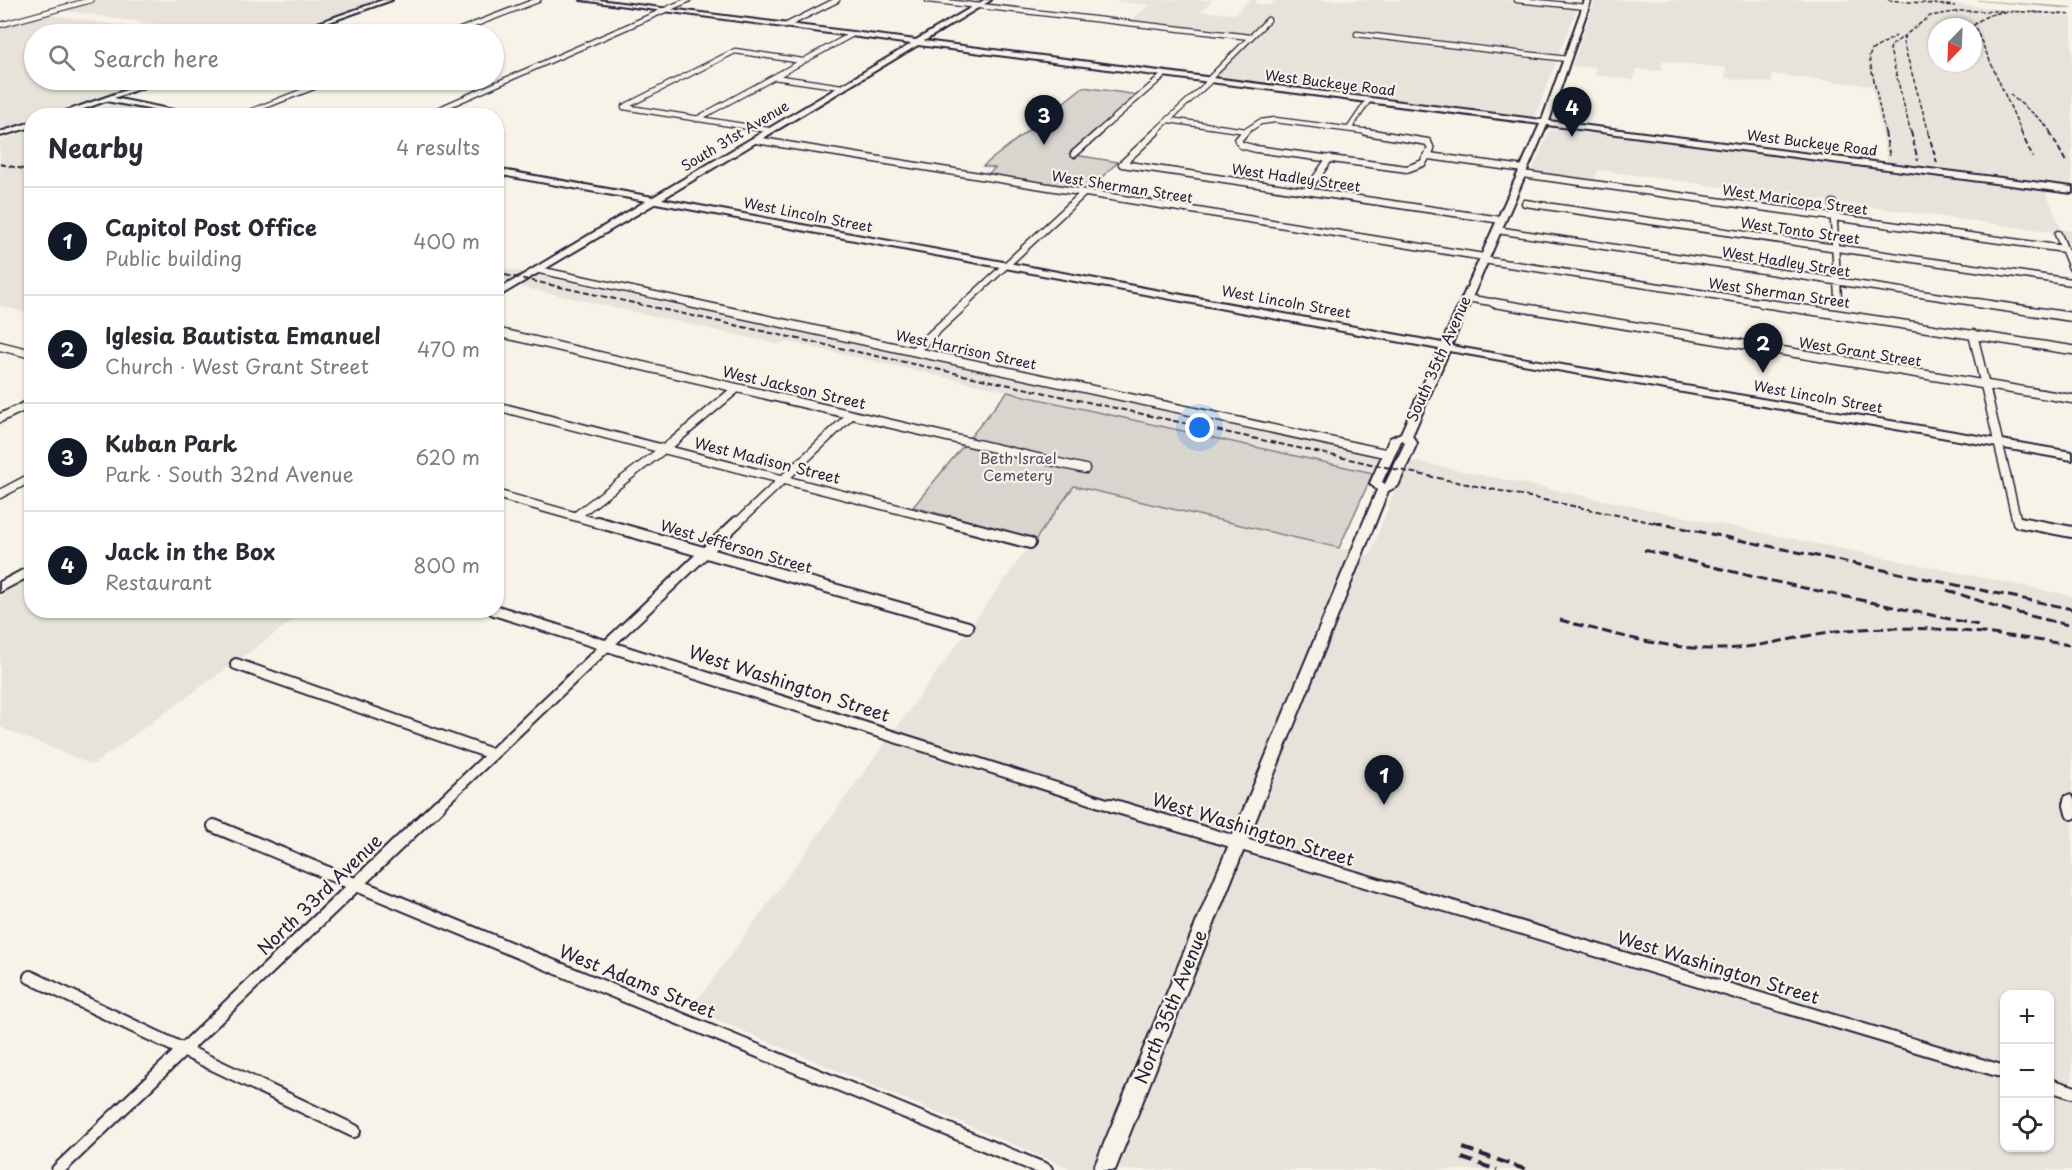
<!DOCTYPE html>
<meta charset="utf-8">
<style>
:root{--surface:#fff;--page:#f2f2f3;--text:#2b2b33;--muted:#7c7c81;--line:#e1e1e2;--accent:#111827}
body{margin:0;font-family:"Playpen Sans",sans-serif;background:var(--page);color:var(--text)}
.controls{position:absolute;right:18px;bottom:18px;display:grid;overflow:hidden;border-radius:12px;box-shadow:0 2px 4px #0004}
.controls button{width:54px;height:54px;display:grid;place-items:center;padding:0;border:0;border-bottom:2px solid var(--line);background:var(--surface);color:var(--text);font:30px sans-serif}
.compass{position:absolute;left:1928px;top:18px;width:54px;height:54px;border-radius:50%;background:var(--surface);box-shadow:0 2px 4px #0004;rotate:203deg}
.you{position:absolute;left:1200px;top:428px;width:21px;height:21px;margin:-15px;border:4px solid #fff;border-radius:50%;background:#1a73e8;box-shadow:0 0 0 9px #1a73e833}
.badge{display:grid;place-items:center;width:39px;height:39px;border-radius:50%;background:var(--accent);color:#fff;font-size:20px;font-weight:700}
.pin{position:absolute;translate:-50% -50px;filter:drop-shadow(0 2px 3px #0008)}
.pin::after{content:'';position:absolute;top:32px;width:21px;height:18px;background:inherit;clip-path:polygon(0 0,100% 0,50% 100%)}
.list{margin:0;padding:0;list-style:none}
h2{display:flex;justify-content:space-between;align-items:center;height:78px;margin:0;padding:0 24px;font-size:26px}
h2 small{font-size:20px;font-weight:400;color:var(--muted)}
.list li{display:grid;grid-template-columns:39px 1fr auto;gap:18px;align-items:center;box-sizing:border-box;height:108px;padding:0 24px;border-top:2px solid var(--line)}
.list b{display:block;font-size:22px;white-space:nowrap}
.list p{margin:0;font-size:20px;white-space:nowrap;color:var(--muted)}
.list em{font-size:20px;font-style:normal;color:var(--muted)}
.icon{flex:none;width:33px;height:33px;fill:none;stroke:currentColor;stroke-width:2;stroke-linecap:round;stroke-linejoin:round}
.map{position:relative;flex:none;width:2072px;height:1170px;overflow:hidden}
.search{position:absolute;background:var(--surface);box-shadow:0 2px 4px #0004;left:24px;top:24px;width:480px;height:66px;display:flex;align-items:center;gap:15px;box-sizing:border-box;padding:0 21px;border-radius:33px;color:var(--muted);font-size:22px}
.panel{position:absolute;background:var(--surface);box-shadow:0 2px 4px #0004;left:24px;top:108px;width:480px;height:510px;border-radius:24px}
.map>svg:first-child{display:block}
.built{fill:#e7e3db;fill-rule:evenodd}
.green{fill:#d8d5cf;stroke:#7d7c85;stroke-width:1.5}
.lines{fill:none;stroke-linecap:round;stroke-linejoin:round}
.stream{stroke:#76747f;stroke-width:2}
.canal{fill:#aeabad;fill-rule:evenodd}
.street-far4-casing{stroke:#22223b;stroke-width:7}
.street-far3-casing{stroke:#22223b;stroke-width:9}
.street-far2-casing{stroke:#22223b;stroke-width:11}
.street-far1-casing{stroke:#22223b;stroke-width:14}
.street-casing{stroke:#22223b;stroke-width:16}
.secondary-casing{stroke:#22223b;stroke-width:4}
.street-far4{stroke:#f7f3e8;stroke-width:4.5}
.street-far3{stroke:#f7f3e8;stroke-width:6}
.street-far2{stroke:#f7f3e8;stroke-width:8}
.street-far1{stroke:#f7f3e8;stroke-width:10}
.street{stroke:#f7f3e8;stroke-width:12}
.secondary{fill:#f7f3e8;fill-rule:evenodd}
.rail-far3{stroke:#22223b;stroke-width:1.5;stroke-dasharray:4.5 2;stroke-linecap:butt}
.rail-far2{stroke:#22223b;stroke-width:2;stroke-dasharray:6 3;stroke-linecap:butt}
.rail-far1{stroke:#22223b;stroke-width:3;stroke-dasharray:10 4.5;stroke-linecap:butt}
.rail{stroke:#22223b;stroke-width:4;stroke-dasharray:12 6;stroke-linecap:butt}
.labels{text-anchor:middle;stroke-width:4.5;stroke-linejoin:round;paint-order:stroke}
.far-street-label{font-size:14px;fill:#22223b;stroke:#f7f3e8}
.street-label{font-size:15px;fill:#22223b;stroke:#f7f3e8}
.park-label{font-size:15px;fill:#504f60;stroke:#f7f3e8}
.near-street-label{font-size:18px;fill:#22223b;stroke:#f7f3e8}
</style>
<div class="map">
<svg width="2072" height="1170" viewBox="0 0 2072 1170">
<rect width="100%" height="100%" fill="#f7f3e8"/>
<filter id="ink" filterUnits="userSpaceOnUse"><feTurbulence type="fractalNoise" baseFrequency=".0167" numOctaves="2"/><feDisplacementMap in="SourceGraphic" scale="12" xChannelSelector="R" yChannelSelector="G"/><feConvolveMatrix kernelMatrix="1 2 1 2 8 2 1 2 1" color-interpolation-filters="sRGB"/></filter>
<g filter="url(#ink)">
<!-- built -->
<path class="built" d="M95,0H383L283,34H223L58,10Z
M1105,0H1213L1201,11L1234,14L1250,0H1257L1255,3L1270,5L1276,0H1505L1577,9L1558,55L1376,35L1365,31L1352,33L1360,37L1557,60L1535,116L1530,118L1213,78L1274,19L1266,18L1248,35L1128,22L1150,5Z
M1595,0H1919L2072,17V187L1888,164L1872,86L1772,74V83L1725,78L1726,68L1662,61L1661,71L1636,69L1634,80L1594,75L1596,68L1572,66ZM1937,27H1973V63H1937Z
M45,14L179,34H34V80H152L47,115L32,116L31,121L0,132V27Z
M112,104L131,107L175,115H72Z
M1551,128L2045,190L2061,229L2072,231V259L2062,233L1598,170L1593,182L1531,173Z
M31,130H32L31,314L0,306V141Z
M497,267L1408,460L2072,596V1170H1074L691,1009L1073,486L1370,555L1399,479L788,342L777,344L504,283L497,285ZM2004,994H2050V1148H2004Z
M31,577L32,610L306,611L93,765L0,727V596Z"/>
<!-- green -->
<path class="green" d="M1083,87L1138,95L1069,154L1118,162L1086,192L986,176L995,168L983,166Z
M1007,392L1373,473L1339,548L1074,486L1036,539L913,507Z"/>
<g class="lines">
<!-- stream -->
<path class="stream" d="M1073,181L1076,178"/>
<!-- canal -->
<path class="canal" d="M1977,0L2072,7V9L1979,1Z"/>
<!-- street-far4 casing -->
<g class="street-far4-casing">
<path id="street-far4" d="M928,0L1250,37
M1517,0L1586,7
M0,25L91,0
M785,26L837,0
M450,34L538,0
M1357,34L1567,59
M774,77L842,87
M1207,81L1268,20
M624,107L735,51L803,61
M624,107L768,130
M239,116L332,80
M424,116L688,0
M697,119L851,35
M1169,120L1246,131
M1349,129L1368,101
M1246,131L1260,122L1275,120L1377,133
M1097,133L1164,75
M1154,133L1210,81
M1244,133L1246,131"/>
</g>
<!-- street-far3 casing -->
<g class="street-far3-casing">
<path id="street-far3" d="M1245,132L1238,140L1241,145L1256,149L1407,169L1423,163L1431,149L1428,142L1366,132
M756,140L1484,257
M1074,154L1099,132
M1429,156L1524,169
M1122,164L1501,220
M1122,164L1156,132
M1522,174L2064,249
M1307,191L1330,158
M1525,203L2072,282
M1833,203L1838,299
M1497,230L1987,304
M2058,234L2072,268
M1483,260L1772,304
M539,270L697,304
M1466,298L1503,304
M964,304L1084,193"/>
</g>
<!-- street-far2 casing -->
<g class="street-far2-casing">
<path id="street-far2" d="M690,303L1389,454
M1494,303L2072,399
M1762,303L2072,350
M1977,303L2072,317
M496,332L1085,469
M1973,334L2017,522L2027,524
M0,346L32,354
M914,351L966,303
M496,406L956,524
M0,418L32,403
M0,494L32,477
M496,494L602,524
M576,516L673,442L736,389
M736,524L850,416"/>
</g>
<!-- street-far1 casing -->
<g class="street-far1-casing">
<path id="street-far1" d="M597,522L968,627
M950,522L1030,543
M2019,522L2072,532
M494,610L1116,807
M236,664L492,754
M2069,800L2071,807
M437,807L737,522"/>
</g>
<!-- street casing -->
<g class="street-casing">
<path id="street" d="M1111,805L2004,1072
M2070,805L2072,813
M214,826L1046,1170
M30,977L354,1131
M2050,1085L2072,1092
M58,1170L439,805"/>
</g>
<!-- secondary casing -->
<g class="secondary-casing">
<path id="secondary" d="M383,0H392L295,34H287Z
M581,0H598L916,40L984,0H991L924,41L1542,120L1585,0H1591L1549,121L2072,187V193L1547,125L1451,346L2072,452V460L1449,351L1412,436L1417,443L1398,486L1388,491L1115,1170H1093L1377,490L1370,483L1390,438L1401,433L1439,349L656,203L496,298V291L646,201L496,174V169L653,197L911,44ZM918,45L1540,124L1442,343L662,199ZM1403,440L1405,443L1385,484L1382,482L1401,441Z
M155,80H163L114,98L203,116H185L106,101L64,116H52Z
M32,122V127L0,136V132Z
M32,565V575L0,592V582Z"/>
</g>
<!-- street-far4 -->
<use href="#street-far4" class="street-far4"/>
<!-- street-far3 -->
<use href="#street-far3" class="street-far3"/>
<!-- street-far2 -->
<use href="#street-far2" class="street-far2"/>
<!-- street-far1 -->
<use href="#street-far1" class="street-far1"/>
<!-- street -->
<use href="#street" class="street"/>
<!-- secondary -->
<use href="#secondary" class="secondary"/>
<!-- rail-far3 -->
<path class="rail-far3" d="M1888,0L1955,6
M2033,12L2072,15
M1905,35L1903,42L1929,133
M2010,94C2024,108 2042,117 2051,133
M1885,133L1869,57L1872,50L1896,36
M1911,133L1890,50L1891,46L1930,16L1961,11H2008
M2022,133L1974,25C1992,7 2019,12 2042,13"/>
<!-- rail-far2 -->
<path class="rail-far2" d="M1885,132L1890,158
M1911,132L1918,161
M1928,132L1937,163
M2021,132L2033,158
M2050,132L2066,162
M0,164L32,171
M496,273L1399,470L1660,524"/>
<!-- rail-far1 -->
<path class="rail-far1" d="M1653,522L2072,609
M1644,550L1767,580L1978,625
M1947,590L2010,611L2072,626
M1560,620C1610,633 1660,648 1712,649C1758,650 1801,634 1847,630C1921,624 1996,633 2069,645"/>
<!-- rail -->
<path class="rail" d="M1463,1148L1527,1170
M1462,1158L1497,1170"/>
</g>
</g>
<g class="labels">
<!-- far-street labels -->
<g class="far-street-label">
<text transform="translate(1330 83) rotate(7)" y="5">West Buckeye Road</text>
<text transform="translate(735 136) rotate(-31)" y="5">South 31st Avenue</text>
<text transform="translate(1812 143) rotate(7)" y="5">West Buckeye Road</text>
<text transform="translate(1296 178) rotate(8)" y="5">West Hadley Street</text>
<text transform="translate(1122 187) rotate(9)" y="5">West Sherman Street</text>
<text transform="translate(1795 200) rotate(8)" y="5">West Maricopa Street</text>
<text transform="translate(808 215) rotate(11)" y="5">West Lincoln Street</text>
<text transform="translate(1800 231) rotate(8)" y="5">West Tonto Street</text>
<text transform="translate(1786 262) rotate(9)" y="5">West Hadley Street</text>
<text transform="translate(1779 293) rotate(8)" y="5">West Sherman Street</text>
<text transform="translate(1286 302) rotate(10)" y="5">West Lincoln Street</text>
<text transform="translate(966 350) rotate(12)" y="5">West Harrison Street</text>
<text transform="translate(1860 352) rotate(9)" y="5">West Grant Street</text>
<text transform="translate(1818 397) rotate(10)" y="5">West Lincoln Street</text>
</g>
<!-- street labels -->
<g class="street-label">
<text transform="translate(1439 359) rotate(-66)" y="5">South 35th Avenue</text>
<text transform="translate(794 388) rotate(13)" y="5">West Jackson Street</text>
<text transform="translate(767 461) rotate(14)" y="5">West Madison Street</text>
<text transform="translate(736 547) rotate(16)" y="5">West Jefferson Street</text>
</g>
<!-- park labels -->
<g class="park-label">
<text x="1018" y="464">Beth Israel<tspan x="1018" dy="17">Cemetery</tspan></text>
</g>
<!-- near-street labels -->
<g class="near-street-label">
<text transform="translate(789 684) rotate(18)" y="6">West Washington Street</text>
<text transform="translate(1253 830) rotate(17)" y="6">West Washington Street</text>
<text transform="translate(320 895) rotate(-44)" y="6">North 33rd Avenue</text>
<text transform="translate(1718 968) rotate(17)" y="6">West Washington Street</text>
<text transform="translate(637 982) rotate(22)" y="6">West Adams Street</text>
<text transform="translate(1171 1007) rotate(-68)" y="6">North 35th Avenue</text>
</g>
</g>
</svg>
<div class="controls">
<button>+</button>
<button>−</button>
<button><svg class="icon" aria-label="locate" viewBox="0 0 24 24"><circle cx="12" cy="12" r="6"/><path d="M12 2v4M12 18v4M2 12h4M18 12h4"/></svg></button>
</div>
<svg class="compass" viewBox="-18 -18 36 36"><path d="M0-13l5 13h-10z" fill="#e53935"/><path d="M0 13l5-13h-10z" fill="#7c7c81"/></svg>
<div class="you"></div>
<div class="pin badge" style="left:1384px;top:805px">1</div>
<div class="pin badge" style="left:1763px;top:373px">2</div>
<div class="pin badge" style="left:1044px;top:145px">3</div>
<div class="pin badge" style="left:1572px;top:137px">4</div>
<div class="search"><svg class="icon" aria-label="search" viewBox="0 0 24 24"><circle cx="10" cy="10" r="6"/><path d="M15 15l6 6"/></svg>Search here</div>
<section class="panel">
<h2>Nearby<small>4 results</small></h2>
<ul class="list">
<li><span class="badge">1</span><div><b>Capitol Post Office</b><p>Public building</p></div><em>400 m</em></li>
<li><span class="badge">2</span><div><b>Iglesia Bautista Emanuel</b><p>Church · West Grant Street</p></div><em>470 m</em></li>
<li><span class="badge">3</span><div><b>Kuban Park</b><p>Park · South 32nd Avenue</p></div><em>620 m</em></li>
<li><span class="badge">4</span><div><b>Jack in the Box</b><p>Restaurant</p></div><em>800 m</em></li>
</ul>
</section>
</div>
